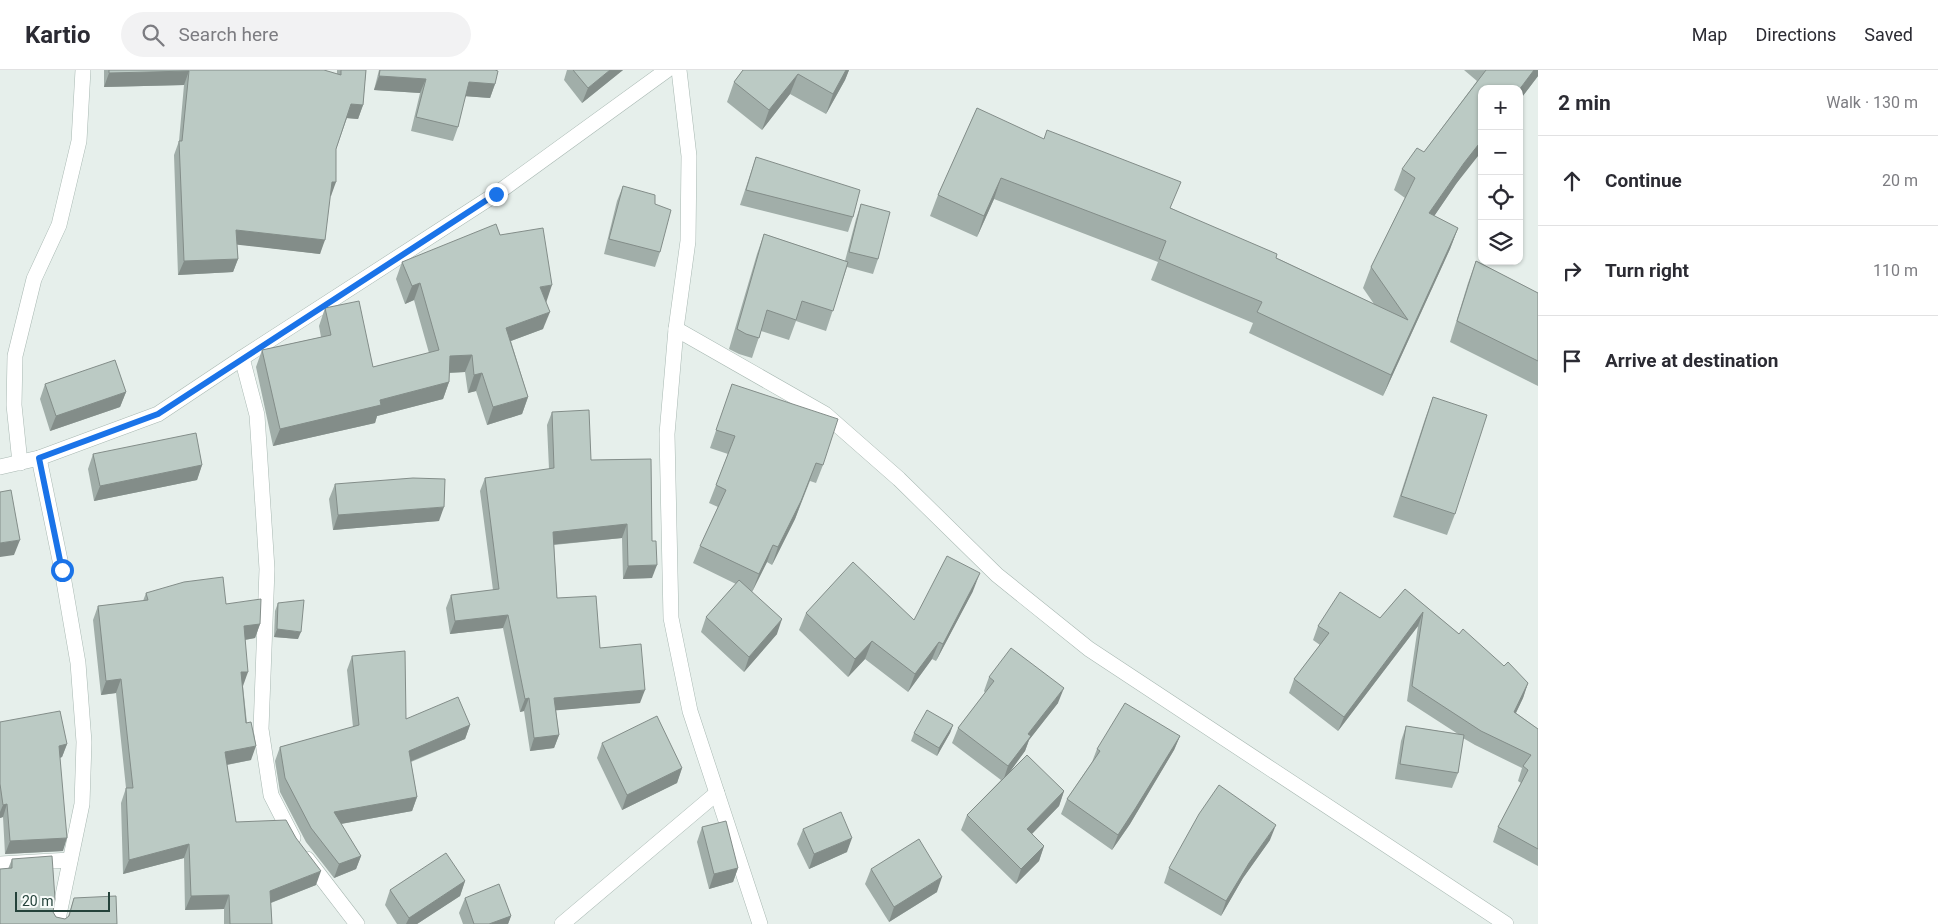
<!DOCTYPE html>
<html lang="en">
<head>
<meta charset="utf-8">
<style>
	:root { --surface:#fff; --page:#f2f2f3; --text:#2b2b33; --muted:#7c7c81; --line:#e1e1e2 }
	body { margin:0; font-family:Roboto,sans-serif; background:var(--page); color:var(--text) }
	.controls { position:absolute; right:15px; top:15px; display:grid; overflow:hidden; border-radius:10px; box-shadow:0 1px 4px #0004 }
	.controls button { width:45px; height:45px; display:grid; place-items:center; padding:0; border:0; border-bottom:1px solid var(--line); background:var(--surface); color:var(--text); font:25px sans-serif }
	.scale { position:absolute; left:15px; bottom:12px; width:95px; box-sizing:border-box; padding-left:5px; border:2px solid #24423a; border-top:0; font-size:14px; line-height:18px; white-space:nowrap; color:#24423a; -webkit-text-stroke:4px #f7fbf9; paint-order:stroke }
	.stop { position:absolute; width:15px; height:15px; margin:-11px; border:4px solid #1a73e8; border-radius:50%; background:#fff }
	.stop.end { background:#1a73e8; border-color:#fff; box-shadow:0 1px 5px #0008 }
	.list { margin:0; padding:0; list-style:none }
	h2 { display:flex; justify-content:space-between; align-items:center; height:65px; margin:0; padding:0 20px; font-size:21px }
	h2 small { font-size:16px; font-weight:400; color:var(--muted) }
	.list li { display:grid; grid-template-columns:32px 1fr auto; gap:15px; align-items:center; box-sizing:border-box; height:90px; padding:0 20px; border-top:1px solid var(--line) }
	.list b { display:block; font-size:19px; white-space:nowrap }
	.list em { font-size:16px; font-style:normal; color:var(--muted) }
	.icon { flex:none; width:28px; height:28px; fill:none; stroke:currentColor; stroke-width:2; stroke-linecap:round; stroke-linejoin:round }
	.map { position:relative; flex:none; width:1538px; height:854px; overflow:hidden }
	header { display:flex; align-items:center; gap:30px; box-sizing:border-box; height:70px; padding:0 25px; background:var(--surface); border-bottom:1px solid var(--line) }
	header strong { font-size:24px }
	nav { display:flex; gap:28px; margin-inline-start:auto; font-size:18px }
	.search { width:350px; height:45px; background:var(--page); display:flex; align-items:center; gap:12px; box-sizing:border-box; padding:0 18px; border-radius:28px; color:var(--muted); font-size:19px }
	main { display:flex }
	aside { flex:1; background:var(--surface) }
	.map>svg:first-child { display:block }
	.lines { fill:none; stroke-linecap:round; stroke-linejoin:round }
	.minor-casing { stroke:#a8b8b2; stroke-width:16 }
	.minor { stroke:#fff; stroke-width:15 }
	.wall { fill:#a1aea9 }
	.shaded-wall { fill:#838d89 }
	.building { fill:#bbcac4; stroke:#838d89 }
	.route { stroke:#1a73e8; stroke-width:6 }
</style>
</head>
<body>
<header>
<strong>Kartio</strong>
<div class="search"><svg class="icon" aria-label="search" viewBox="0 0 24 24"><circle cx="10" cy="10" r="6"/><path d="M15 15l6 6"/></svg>Search here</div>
<nav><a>Map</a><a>Directions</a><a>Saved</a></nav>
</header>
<main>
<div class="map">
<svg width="1538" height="854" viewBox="0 0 1538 854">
	<rect width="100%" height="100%" fill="#e6efeb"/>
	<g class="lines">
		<g class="minor-casing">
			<g id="minor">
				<polyline points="679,0 689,86 688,171 676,259 667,364 671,548 690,641 760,854"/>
				<polyline points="676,259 825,344 899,409 997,505 1089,579 1506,854"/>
				<polyline points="242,288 257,345 267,499 261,659 271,725 293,768"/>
				<polyline points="39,388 62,500 78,593 84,672 82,734 57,854"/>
				<polyline points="20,393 14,335 15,286 34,209 59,155 79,71 83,0"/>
				<polyline points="0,397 39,388 158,344 242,288 496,124 667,0"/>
				<polyline points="307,789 357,854"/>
				<polyline points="0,794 70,790"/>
				<polyline points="562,854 717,723"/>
			</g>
		</g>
		<use href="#minor" class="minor"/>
	</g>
	<g class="wall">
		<polygon points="104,0 324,0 337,4 337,0 366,0 363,35 358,49 347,48 336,79 331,126 330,126 320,184 237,174 238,189 233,202 178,205 174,85 179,71 184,15 104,17"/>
		<polygon points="379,0 495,0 495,14 490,28 465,26 458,57 453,71 411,61 420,23 374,20"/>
		<polygon points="567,0 623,0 582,33 564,10"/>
		<polygon points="743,0 849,0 845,10 826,44 790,24 762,60 727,32 734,12"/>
		<polygon points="1464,0 1538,0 1538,6 1519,31 1519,19 1456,114 1434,146 1458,158 1450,179 1383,326 1249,263 1253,253 1151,210 1158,192 994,129 977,167 930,146 938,125 977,38 1171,138 1374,234 1363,218 1371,197 1405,128 1394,120 1402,99 1424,82 1477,11"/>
		<polygon points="756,87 853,147 848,162 740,135"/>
		<polygon points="623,116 655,134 660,182 655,197 604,184 617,131"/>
		<polygon points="861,134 878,189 873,204 847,197 826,261 796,251 789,270 761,261 752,288 739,284 729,279 757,184 764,164 845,191 856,149"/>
		<polygon points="500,165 546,232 543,259 511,271 528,327 522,344 487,355 476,321 468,323 465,302 449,303 449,312 443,329 377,346 375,353 273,376 256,297 262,280 321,267 319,256 325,238 373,297 429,283 414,230 405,234 396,209 402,192"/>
		<polygon points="1476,191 1538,223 1538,316 1450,272 1468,213"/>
		<polygon points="45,314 126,322 120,337 50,361 40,329"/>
		<polygon points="732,314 823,395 816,413 810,411 795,449 772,495 767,492 752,522 777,564 744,602 701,562 706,547 736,514 693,493 700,476 718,437 709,433 728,384 710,378"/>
		<polygon points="1433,327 1455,444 1447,465 1393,447 1425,349"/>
		<polygon points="552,342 591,390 651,389 652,508 623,509 622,468 554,475 557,528 600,578 640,633 556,640 559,665 554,678 530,681 524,641 520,642 503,558 450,564 446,538 451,525 493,520 480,421 485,408 549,399 547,355"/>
		<polygon points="93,384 202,395 197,410 94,431 88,399"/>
		<polygon points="335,414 439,451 333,460 329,429"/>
		<polygon points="1405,519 1459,564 1528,613 1523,628 1516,643 1538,659 1538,796 1493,772 1498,757 1521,713 1518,711 1522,698 1475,675 1463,668 1458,703 1452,718 1395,709 1401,671 1406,656 1458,664 1407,631 1418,556 1338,661 1289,623 1294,609 1320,575 1313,570 1318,556 1380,548"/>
		<polygon points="973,521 936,591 932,589 908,622 865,589 848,607 799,560 806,543 914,550"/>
		<polygon points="146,523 226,534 260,554 255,568 245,570 243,616 251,690 227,695 236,752 316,815 271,833 272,854 224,854 224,839 185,840 184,788 123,804 121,733 126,718 116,623 101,625 93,550 98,536 143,531"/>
		<polygon points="278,533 298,569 274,567 275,541"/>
		<polygon points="352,586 406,649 470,655 465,669 411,692 417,727 412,741 341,754 361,786 356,799 334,808 306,772 280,722 275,691 280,677 353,657 347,600"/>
		<polygon points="989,607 1058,633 1029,670 1025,681 1010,702 1064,721 1059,736 1032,764 1044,776 1039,791 1016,814 961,760 967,745 1001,710 952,673 958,658 985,623 984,621"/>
		<polygon points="0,652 67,674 62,687 60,688 63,781 5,784 3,747 0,748"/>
		<polygon points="953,655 950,663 937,686 911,671 914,663"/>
		<polygon points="1180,666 1174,680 1130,754 1112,780 1061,744 1067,729 1092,692 1097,679"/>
		<polygon points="602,673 682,698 677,713 622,740 597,688"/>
		<polygon points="702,757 738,798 733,812 709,819 697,772"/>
		<polygon points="803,759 847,782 809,799 797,774"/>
		<polygon points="1270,770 1243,808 1221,846 1164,813 1169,798"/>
		<polygon points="12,789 56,847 65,849 68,847 74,828 117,854 0,854 8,799"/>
		<polygon points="871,799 937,822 889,852 865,814"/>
		<polygon points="465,811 460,826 417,854 397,854 385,835 390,820"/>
		<polygon points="465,828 511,846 508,854 463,854 459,843"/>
	</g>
	<g class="shaded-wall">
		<polygon points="610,0 623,0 582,33 588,18"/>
		<polygon points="846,0 849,0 845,10 826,44 833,24"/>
		<polygon points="1534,0 1538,0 1538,6 1519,31 1519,20"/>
		<polygon points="189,1 184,15 104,17 109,3"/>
		<polygon points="798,4 790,24 762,60 769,40"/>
		<polygon points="379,6 426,9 420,23 374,20"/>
		<polygon points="469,12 495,14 490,28 463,26"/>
		<polygon points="351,34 363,35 358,49 346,48"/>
		<polygon points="1482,70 1482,81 1456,114 1422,164 1429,143 1464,93"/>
		<polygon points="1001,108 994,129 977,167 984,146"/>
		<polygon points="332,112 336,112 331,126 327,126"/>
		<polygon points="1458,158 1450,179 1383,326 1391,305"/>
		<polygon points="236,160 325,170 320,184 231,174"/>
		<polygon points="238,189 233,202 178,205 184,191"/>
		<polygon points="420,213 414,230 405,234 412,216"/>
		<polygon points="552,215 546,233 540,217"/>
		<polygon points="550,242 543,259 500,275 506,258"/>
		<polygon points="472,285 465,302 443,303 450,286"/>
		<polygon points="482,303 476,321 468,323 474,305"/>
		<polygon points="449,312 443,329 377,346 375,353 273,376 280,359 380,330"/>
		<polygon points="126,322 120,337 50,361 56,346"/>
		<polygon points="528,327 522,344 487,355 493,337"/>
		<polygon points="816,393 795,449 772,495 778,477"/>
		<polygon points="202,395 197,410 94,431 100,416"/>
		<polygon points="444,437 439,451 333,460 338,445"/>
		<polygon points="627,454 622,468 548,475 553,462"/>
		<polygon points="20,470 14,485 0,487 0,473"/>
		<polygon points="773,475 767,492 752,522 759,504"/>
		<polygon points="657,495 652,508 623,509 628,496"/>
		<polygon points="980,503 973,521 936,591 943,574"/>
		<polygon points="1423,542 1418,556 1338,661 1344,647"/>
		<polygon points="508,545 503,558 450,564 455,551"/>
		<polygon points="782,549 777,564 744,602 749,587"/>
		<polygon points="260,554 255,568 238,571 244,556"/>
		<polygon points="277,559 301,562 298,569 274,567"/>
		<polygon points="872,571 865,589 848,607 855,589"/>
		<polygon points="939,572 932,589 908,622 915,604"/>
		<polygon points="241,602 248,602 243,616 236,616"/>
		<polygon points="121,609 116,623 101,625 106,611"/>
		<polygon points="1528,613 1523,628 1509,657 1514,642"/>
		<polygon points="1064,618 1058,633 1029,670 1025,681 1003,711 1008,696 1028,664"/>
		<polygon points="645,620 640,633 549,641 554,628"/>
		<polygon points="529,628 524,641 520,642 525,629"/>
		<polygon points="470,655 465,669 404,694 409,681"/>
		<polygon points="953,655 950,663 937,686 939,678"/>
		<polygon points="559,665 554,678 530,681 534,668"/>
		<polygon points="1180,666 1174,680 1130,754 1112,780 1118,765"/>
		<polygon points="67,674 62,687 54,689 59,676"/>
		<polygon points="256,676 251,690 220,696 225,682"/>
		<polygon points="682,698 677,713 622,740 627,725"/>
		<polygon points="1064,721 1059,736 1022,774 1027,759"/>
		<polygon points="417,727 412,741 329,756 334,742"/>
		<polygon points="7,734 3,747 0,748 0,742 3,735"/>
		<polygon points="1276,755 1270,770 1243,808 1221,846 1226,831 1249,793"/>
		<polygon points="67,768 63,781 5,784 10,771"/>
		<polygon points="852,768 847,782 809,799 814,784"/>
		<polygon points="189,774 184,788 123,804 129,790"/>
		<polygon points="1044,776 1039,791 1016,814 1021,799"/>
		<polygon points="361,786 356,799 334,808 339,794"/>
		<polygon points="738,798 733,812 709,819 714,804"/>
		<polygon points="321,801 316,815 265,835 270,821"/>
		<polygon points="942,807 937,822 889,852 894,837"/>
		<polygon points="465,811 460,826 417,854 406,854 409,848"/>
		<polygon points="229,825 224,839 185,840 191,826"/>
		<polygon points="511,846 508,854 489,854"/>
	</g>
	<g class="building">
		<polygon points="109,0 324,0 341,5 341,0 366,0 363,35 351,34 336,79 336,112 332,112 325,170 236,160 238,189 184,191 179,71 182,71 189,1 109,3"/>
		<polygon points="380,0 495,0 498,1 495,14 469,12 458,57 416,47 426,9 379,6"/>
		<polygon points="573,0 610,0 588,18"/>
		<polygon points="743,0 846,0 833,24 798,4 769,40 734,12"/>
		<polygon points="1486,0 1534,0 1519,20 1519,19 1482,19 1482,70 1464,93 1429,143 1458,158 1391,305 1257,242 1262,232 1159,189 1166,171 1001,108 984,146 938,125 977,38 1044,69 1047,60 1181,112 1170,138 1277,184 1276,188 1408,250 1371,197 1415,108 1402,99 1417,78 1424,82"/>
		<polygon points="756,87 860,120 853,147 746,120"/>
		<polygon points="623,116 655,125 655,134 671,140 660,182 609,169"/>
		<polygon points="861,134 890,142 878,189 849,182"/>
		<polygon points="496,154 500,165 543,158 552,215 540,217 550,242 506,258 528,327 493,337 482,303 474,305 472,285 450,286 449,312 380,330 381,335 280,359 262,280 331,265 325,238 359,231 373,297 439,280 420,213 412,216 402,192"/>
		<polygon points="764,164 848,192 833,241 802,231 796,250 767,240 759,268 746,264 737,259"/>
		<polygon points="1476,191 1538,223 1538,291 1457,251"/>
		<polygon points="115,290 126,322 56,346 45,314"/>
		<polygon points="732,314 838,349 823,395 816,393 801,431 778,477 773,475 759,504 700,476 726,420 716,415 735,366 716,360"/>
		<polygon points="1433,327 1487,345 1455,444 1401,426"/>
		<polygon points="589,340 591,390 651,389 652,471 656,471 657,495 628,496 627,454 553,462 557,528 596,526 600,578 641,574 645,620 554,628 559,665 534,668 529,628 525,629 508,545 455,551 451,525 499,519 485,408 554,398 552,342"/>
		<polygon points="196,363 202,395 100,416 93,384"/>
		<polygon points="413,408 445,409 444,437 338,445 335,414"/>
		<polygon points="11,420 20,470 0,473 0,422"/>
		<polygon points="947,486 980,503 943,574 939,572 915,604 872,571 855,589 806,543 853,492 914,550"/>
		<polygon points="223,507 226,534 261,529 260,554 244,556 248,602 241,602 246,653 251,652 256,676 225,682 236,752 286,750 296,768 321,801 270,821 272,854 230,854 229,825 191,826 189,774 129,790 126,718 133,718 121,609 106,611 98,536 148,530 146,523 184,512"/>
		<polygon points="739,510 782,549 749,587 706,547"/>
		<polygon points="1405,519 1459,564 1463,559 1504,596 1508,592 1528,613 1514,642 1538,659 1538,779 1498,757 1528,700 1523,696 1531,685 1481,661 1412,616 1423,542 1344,647 1294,609 1329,563 1318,556 1340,522 1380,548"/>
		<polygon points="304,530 301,562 277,559 278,533"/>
		<polygon points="1011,578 1064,618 1028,664 1031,666 1008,696 958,658 994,611 989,607"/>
		<polygon points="405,581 406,649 458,627 470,655 409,681 417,727 334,742 361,786 339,794 311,758 285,708 280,677 359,655 352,586"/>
		<polygon points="1125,633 1180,666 1135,739 1118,765 1067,729 1100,681 1097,679"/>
		<polygon points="927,640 953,655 939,678 914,663"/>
		<polygon points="60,641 67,674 59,676 67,768 10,771 7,734 3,735 0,714 0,652"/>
		<polygon points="657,646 682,698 627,725 602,673"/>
		<polygon points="1406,656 1464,665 1458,703 1400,694"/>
		<polygon points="1027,685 1064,721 1027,759 1044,776 1021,799 967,745"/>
		<polygon points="1219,715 1276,755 1249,793 1226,831 1169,798 1199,744"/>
		<polygon points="841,742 852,768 814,784 803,759"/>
		<polygon points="726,751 738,798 714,804 702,757"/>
		<polygon points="919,769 942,807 894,837 871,799"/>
		<polygon points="446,783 465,811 409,848 390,820"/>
		<polygon points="52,786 55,829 53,842 56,847 65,849 69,846 74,828 116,826 117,854 0,854 0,799 12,798 12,789"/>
		<polygon points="499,814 511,846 489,854 474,854 465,828"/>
	</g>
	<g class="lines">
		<polyline class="route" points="62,500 39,388 158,344 496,124"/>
	</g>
</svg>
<div class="controls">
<button>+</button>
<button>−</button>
<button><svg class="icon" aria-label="locate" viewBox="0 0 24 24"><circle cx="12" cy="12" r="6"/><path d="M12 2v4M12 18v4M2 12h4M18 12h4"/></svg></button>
<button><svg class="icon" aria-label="layers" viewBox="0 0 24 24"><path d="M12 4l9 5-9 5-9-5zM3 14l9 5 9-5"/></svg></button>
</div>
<div class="scale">20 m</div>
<div class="stop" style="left:62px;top:500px"></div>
<div class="stop end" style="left:496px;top:124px"></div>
</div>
<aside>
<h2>2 min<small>Walk · 130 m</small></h2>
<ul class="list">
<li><svg class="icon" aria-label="ahead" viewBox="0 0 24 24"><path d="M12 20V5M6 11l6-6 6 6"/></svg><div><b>Continue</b></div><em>20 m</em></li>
<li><svg class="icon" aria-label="right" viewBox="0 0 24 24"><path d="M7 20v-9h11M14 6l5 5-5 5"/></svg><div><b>Turn right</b></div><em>110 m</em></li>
<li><svg class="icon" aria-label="arrive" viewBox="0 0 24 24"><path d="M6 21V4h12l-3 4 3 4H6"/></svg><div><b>Arrive at destination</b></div></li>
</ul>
</aside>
</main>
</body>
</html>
